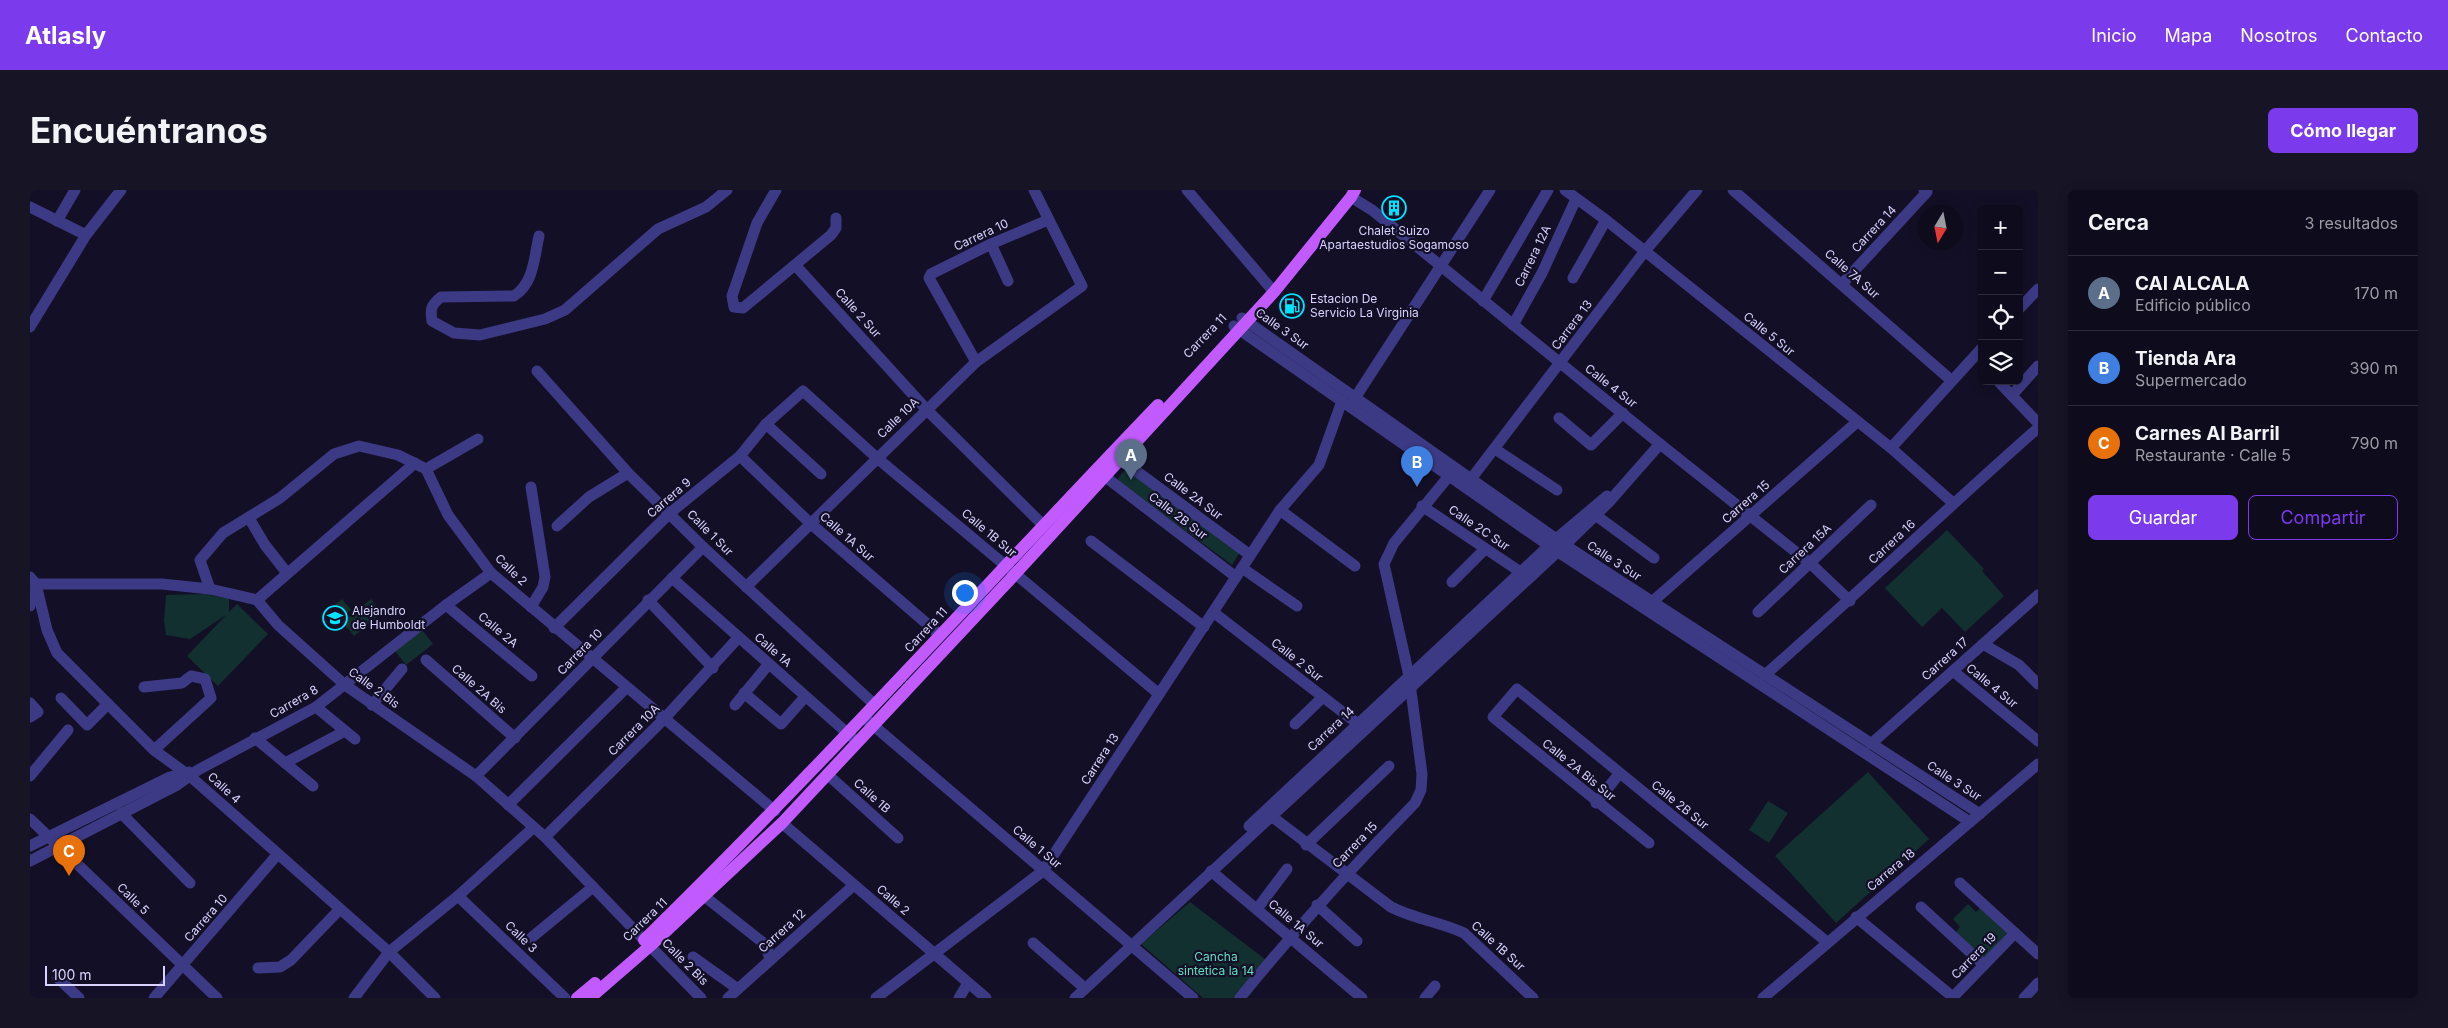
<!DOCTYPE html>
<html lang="es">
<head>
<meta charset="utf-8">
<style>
	:root { --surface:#0e0b1c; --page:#171425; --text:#f1f3f6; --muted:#9b9ba3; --line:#2e2b3b; --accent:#7c3aed }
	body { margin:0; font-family:Inter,sans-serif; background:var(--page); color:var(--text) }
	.controls { position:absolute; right:15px; top:15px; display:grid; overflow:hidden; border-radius:8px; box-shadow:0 2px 12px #0003 }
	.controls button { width:45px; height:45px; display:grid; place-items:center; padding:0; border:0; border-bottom:1px solid var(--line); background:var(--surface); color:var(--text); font:25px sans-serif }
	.compass { position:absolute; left:1888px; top:15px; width:45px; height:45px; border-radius:50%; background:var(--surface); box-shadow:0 2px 12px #0003; rotate:190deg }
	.scale { position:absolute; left:15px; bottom:12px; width:120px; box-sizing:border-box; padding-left:5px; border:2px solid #d9d4ff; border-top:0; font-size:14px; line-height:18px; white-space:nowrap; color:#d9d4ff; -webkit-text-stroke:4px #130f26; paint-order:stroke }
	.you { position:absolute; left:934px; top:402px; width:18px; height:18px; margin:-12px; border:4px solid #fff; border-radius:50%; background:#1a73e8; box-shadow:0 0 0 8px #1a73e833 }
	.badge { display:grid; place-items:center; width:32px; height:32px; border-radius:50%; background:var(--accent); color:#fff; font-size:16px; font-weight:700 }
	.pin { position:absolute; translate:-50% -41px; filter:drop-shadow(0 1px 2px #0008) }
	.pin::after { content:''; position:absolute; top:26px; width:18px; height:15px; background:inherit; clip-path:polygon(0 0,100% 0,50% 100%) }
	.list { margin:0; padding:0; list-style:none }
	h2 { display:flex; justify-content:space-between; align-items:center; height:65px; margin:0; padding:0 20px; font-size:21px }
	h2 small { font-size:16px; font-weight:400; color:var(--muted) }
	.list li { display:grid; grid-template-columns:32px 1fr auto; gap:15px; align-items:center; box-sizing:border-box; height:75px; padding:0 20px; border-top:1px solid var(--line) }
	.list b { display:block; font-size:19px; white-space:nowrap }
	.list p { margin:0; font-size:16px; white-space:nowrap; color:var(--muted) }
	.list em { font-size:16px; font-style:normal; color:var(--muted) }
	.actions { display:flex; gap:10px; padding:15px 20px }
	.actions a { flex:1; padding:11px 0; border:1px solid var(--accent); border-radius:8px; text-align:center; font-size:18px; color:var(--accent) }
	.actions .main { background:var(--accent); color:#fff }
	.icon { flex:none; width:28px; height:28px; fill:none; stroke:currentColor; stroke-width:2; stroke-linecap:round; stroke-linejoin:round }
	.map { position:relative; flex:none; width:2008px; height:808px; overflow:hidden; border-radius:8px }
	header { display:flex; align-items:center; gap:30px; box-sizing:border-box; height:70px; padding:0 25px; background:var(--accent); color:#fff }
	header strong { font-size:24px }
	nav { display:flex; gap:28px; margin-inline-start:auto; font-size:18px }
	.intro { display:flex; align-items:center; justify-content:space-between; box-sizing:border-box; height:120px; padding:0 30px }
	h1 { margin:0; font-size:35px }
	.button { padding:12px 22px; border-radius:8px; background:var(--accent); color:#fff; font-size:18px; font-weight:700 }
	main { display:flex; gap:30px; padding:0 30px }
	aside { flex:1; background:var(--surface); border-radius:8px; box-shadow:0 2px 12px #0003 }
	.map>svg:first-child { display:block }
	.green { fill:#12302f }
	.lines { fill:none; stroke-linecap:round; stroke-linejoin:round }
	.minor { stroke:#3d3a85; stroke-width:11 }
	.major { stroke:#c25bff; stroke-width:12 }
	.labels { text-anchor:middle; stroke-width:4.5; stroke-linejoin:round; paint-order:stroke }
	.street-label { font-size:12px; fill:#d9d4ff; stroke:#130f26 }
	.poi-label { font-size:12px; fill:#d9d4ff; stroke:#130f26; text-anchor:start }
	.park-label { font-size:12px; fill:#5fe0c0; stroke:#130f26 }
</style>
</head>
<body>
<header>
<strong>Atlasly</strong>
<nav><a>Inicio</a><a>Mapa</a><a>Nosotros</a><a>Contacto</a></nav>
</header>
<div class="intro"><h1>Encuéntranos</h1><a class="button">Cómo llegar</a></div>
<main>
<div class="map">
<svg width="2008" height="808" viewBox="0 0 2008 808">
	<rect width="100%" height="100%" fill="#130f26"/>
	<g class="green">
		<polygon points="1095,279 1210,362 1202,375 1087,290"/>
		<polygon points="1917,340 1954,379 1952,381 1974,406 1935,442 1912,418 1892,437 1855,398"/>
		<polygon points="175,404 199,409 199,422 207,414 238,444 188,496 157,466 196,425 160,449 136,445 134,430 136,405"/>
		<polygon points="312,409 321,420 303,434 295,423"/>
		<polygon points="341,409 352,423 324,446 313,432"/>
		<polygon points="392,440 403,454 376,475 365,461"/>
		<polygon points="1838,582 1899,649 1806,733 1745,666"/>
		<polygon points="1738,611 1758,623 1739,653 1719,640"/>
		<polygon points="1160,712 1236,770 1205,808 1173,808 1111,754"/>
		<polygon points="1938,714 1946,722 1951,717 1978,742 1954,768 1926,742 1930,737 1923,729"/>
	</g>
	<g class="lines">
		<g class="minor">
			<polyline points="746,0 727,33 702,106 704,117 713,118 801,45 806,38 806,28"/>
			<polyline points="1157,0 1244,102"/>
			<polyline points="1535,0 1576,30 1861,258 1923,313"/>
			<polyline points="1703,0 1922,191"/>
			<polyline points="1321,7 1342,20 1630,254 1781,374 1820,411"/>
			<polyline points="0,17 56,45"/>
			<polyline points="27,31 45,0"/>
			<path d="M 509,46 C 504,68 504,93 484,106 L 411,107 C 401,115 400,119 402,131 L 424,143 L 450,145 L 515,129 L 535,120 L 628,39 L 676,17 L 697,0"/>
			<polyline points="961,54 978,91"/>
			<polyline points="766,76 897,220 1013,335"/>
			<polyline points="1543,88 1576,30"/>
			<polyline points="1812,94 1897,2 1894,0"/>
			<polyline points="1453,111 1518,0"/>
			<polyline points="1989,119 2008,99"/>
			<polyline points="1212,128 1535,355 1950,624"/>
			<polyline points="1483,135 1512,83 1546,9"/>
			<polyline points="1204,136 1528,362 1940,632"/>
			<polyline points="0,137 56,45 91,0"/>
			<polyline points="946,172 899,88 901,84 961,54 1018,30"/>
			<polyline points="507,181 598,283 673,357 845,515"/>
			<polyline points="1968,191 2008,233"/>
			<polyline points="1982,205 2008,176"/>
			<polyline points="1325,208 1460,0"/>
			<polyline points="1529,228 1561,255 1593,223"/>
			<polyline points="736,234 791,284"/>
			<polyline points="1861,258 1952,158"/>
			<polyline points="1465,259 1527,300"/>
			<polyline points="710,266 780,333 910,445"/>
			<polyline points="1090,269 1220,365"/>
			<polyline points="396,279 448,249"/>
			<polyline points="1069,282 1206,387"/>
			<polyline points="1441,289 1615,61 1667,0"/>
			<polyline points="1392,316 1492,383"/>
			<polyline points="1250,320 1325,376"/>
			<polyline points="1560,321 1624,368"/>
			<polyline points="219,328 235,355 257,383"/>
			<polyline points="527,336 559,307 598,283"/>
			<polyline points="1061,351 1174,437"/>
			<polyline points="1212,378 1267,416"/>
			<polyline points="0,387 6,394 17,440 27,463 124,560 161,587 359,762 405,808"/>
			<polyline points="642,388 824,549"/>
			<polyline points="1422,392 1455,359"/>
			<polyline points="6,394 132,394 180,399 227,410 248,435 315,495 446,586 515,647 614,750"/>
			<polyline points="716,397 946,172 1052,96 1004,0"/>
			<polyline points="180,399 170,370 193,343 250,308 304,264 329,256 368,265 396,279 418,325 461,383 745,621"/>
			<polyline points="227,410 385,273"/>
			<polyline points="618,410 683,478"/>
			<polyline points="1622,412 1827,232"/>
			<polyline points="416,415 502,486"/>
			<polyline points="0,416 6,396"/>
			<polyline points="501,417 513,397 515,387 501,297"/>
			<polyline points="1183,422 1332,537"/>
			<polyline points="1728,422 1841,315"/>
			<polyline points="524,438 640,323 710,266 736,234 773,201 847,268 1129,504"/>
			<polyline points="1953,454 1989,475 2008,494"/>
			<polyline points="396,470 485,548"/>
			<polyline points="1923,481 2008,551"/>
			<path d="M 1735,485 C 1827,404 1916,319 2008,238"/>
			<polyline points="114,497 152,493 161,486 175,489 181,508 124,560"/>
			<polyline points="714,503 751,534 775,507"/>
			<polyline points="31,508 57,535 78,514"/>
			<polyline points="0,513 8,522 0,527"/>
			<polyline points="342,515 372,479"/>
			<polyline points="705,515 738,475"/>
			<polyline points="286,517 325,549"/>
			<polyline points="837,530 1163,808"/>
			<polyline points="1265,534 1293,507"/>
			<polyline points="225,548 283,596"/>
			<polyline points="1841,554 2008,405"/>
			<polyline points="255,573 315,541"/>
			<polyline points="797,584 868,648"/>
			<polyline points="0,586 38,540"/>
			<polyline points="446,586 673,357"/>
			<polyline points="1566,613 1589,584"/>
			<polyline points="478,615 596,498"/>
			<path d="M 1236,622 L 1361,717 C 1384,729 1411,732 1434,743 L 1503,808"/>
			<polyline points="91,623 160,693"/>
			<polyline points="0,629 187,808"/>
			<polyline points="752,633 956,808"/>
			<polyline points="1219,636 1526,349 1577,306"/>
			<polyline points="515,647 633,530 708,448"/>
			<polyline points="1619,653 1463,527 1487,499 1797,752"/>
			<polyline points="1276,655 1359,576"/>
			<polyline points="0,656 140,587 159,582"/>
			<polyline points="0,671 147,595 168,580 286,517 416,415 461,383"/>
			<polyline points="1181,681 1332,808"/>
			<polyline points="1930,693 2008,764"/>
			<polyline points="428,706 535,808"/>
			<polyline points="674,706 736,755 740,770"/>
			<polyline points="1287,715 1327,751"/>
			<polyline points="1891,717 1954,775"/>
			<polyline points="1227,719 1257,679"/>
			<polyline points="1826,727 1924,808"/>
			<polyline points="501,748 563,697"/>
			<polyline points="1003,753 1050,794"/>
			<polyline points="620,756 671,808"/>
			<polyline points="663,767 708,799"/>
			<polyline points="228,778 250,777 261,770 310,719"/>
			<polyline points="28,788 49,808"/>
			<polyline points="1923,807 1985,743"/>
			<polyline points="124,808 247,665"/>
			<polyline points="324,808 359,762 428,706 503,638"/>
			<polyline points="698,808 824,695"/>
			<polyline points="846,808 1013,681 1250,320 1289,275 1312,211"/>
			<polyline points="929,808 938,793"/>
			<polyline points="1045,808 1535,355 1578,313 1630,254"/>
			<path d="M 1210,808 C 1265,740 1323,676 1385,613 L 1391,600 L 1392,584 L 1379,486 L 1354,374 L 1364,353 L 1419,286"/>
			<polyline points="1395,808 1405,796"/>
			<polyline points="1733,808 2008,574"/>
			<polyline points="1994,808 2008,793"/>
		</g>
		<g class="major">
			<path d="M 614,750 C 791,577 957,393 1128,215"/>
			<polyline points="547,808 565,793"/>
			<polyline points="560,808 620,756 752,633 986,383 1244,102 1321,7 1325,0"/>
		</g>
	</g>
	<defs>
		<g id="building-ring" transform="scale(1.25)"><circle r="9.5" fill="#130f26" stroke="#00e5ff" stroke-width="1.5"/><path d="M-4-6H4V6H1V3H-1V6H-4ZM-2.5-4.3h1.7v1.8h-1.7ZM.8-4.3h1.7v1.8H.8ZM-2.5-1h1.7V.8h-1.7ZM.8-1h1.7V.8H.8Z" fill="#00e5ff"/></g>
		<g id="fuel-ring" transform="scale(1.25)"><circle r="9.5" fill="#130f26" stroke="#00e5ff" stroke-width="1.5"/><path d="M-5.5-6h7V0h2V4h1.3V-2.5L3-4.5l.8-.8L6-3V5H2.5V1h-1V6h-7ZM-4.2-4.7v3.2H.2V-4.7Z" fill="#00e5ff"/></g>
		<g id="school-ring" transform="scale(1.25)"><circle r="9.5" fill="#130f26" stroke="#00e5ff" stroke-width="1.5"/><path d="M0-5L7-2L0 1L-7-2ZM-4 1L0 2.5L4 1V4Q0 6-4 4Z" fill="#00e5ff"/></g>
	</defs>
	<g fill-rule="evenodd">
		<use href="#building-ring" x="1364" y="18"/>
		<use href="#fuel-ring" x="1262" y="116"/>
		<use href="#school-ring" x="305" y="428"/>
	</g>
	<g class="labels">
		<g class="street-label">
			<text transform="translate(1844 39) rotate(-47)" y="4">Carrera 14</text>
			<text transform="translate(951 45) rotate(-25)" y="4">Carrera 10</text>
			<text transform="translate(1503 66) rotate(-64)" y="4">Carrera 12A</text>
			<text transform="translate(1822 84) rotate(41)" y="4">Calle 7A Sur</text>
			<text transform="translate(828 123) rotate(48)" y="4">Calle 2 Sur</text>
			<text transform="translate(1542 135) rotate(-53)" y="4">Carrera 13</text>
			<text transform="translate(1252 139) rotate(35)" y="4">Calle 3 Sur</text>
			<text transform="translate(1739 144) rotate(39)" y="4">Calle 5 Sur</text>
			<text transform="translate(1175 146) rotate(-46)" y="4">Carrera 11</text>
			<text transform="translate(1581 196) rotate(38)" y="4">Calle 4 Sur</text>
			<text transform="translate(868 228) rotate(-44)" y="4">Calle 10A</text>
			<text transform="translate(1163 306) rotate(37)" y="4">Calle 2A Sur</text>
			<text transform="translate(639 308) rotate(-41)" y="4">Carrera 9</text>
			<text transform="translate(1716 312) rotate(-41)" y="4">Carrera 15</text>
			<text transform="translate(1148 326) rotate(37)" y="4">Calle 2B Sur</text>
			<text transform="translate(1449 338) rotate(34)" y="4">Calle 2C Sur</text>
			<text transform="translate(680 343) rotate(45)" y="4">Calle 1 Sur</text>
			<text transform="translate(959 343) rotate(40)" y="4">Calle 1B Sur</text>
			<text transform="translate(817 347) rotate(41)" y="4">Calle 1A Sur</text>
			<text transform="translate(1862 352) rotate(-43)" y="4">Carrera 16</text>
			<text transform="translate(1775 359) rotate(-43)" y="4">Carrera 15A</text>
			<text transform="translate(1584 371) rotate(33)" y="4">Calle 3 Sur</text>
			<text transform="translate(481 380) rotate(44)" y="4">Calle 2</text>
			<text transform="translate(468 440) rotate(40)" y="4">Calle 2A</text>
			<text transform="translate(896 440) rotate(-47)" y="4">Carrera 11</text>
			<text transform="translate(743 460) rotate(41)" y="4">Calle 1A</text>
			<text transform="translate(550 462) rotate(-46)" y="4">Carrera 10</text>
			<text transform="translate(1915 469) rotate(-42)" y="4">Carrera 17</text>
			<text transform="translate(1267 470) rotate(38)" y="4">Calle 2 Sur</text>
			<text transform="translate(1962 496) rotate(39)" y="4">Calle 4 Sur</text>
			<text transform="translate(344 498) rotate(36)" y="4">Calle 2 Bis</text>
			<text transform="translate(449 499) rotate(41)" y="4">Calle 2A Bis</text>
			<text transform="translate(264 512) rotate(-30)" y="4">Carrera 8</text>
			<text transform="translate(1301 539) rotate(-43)" y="4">Carrera 14</text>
			<text transform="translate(604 540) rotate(-45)" y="4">Carrera 10A</text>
			<text transform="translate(1070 569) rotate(-57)" y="4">Carrera 13</text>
			<text transform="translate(1549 580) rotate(39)" y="4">Calle 2A Bis Sur</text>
			<text transform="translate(1924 591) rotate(33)" y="4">Calle 3 Sur</text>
			<text transform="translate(194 598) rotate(42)" y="4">Calle 4</text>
			<text transform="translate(842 606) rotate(42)" y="4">Calle 1B</text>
			<text transform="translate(1650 615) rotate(39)" y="4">Calle 2B Sur</text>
			<text transform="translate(1325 655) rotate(-46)" y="4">Carrera 15</text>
			<text transform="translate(1007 657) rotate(40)" y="4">Calle 1 Sur</text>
			<text transform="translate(1861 680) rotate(-40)" y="4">Carrera 18</text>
			<text transform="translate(103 709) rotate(44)" y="4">Calle 5</text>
			<text transform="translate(863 710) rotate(41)" y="4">Calle 2</text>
			<text transform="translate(176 728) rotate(-49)" y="4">Carrera 10</text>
			<text transform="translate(615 730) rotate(-44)" y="4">Carrera 11</text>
			<text transform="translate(1266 734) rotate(40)" y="4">Calle 1A Sur</text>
			<text transform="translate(752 741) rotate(-42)" y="4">Carrera 12</text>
			<text transform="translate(491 747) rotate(44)" y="4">Calle 3</text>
			<text transform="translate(1468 756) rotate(42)" y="4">Calle 1B Sur</text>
			<text transform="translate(1944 766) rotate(-46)" y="4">Carrera 19</text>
			<text transform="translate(655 772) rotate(45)" y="4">Calle 2 Bis</text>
		</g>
		<g class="poi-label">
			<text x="1364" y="45" text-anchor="middle">Chalet Suizo<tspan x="1364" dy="14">Apartaestudios Sogamoso</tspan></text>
			<text x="1280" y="113">Estacion De<tspan x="1280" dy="14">Servicio La Virginia</tspan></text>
			<text x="322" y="425">Alejandro<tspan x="322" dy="14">de Humboldt</tspan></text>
		</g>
		<g class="park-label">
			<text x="1186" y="771">Cancha<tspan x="1186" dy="14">sintetica la 14</tspan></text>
		</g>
	</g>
</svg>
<div class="controls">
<button>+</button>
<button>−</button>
<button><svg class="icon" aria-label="locate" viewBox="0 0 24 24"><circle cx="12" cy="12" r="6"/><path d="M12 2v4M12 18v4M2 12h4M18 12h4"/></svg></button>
<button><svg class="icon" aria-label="layers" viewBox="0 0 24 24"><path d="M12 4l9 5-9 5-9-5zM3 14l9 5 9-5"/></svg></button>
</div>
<svg class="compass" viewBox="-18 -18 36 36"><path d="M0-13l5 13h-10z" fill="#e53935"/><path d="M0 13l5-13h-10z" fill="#9b9ba3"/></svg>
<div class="scale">100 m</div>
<div class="you"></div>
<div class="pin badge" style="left:1101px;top:290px;background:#5c6f8a">A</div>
<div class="pin badge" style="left:1387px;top:297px;background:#3f7fe0">B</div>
<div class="pin badge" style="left:39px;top:686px;background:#e8710a">C</div>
</div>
<aside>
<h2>Cerca<small>3 resultados</small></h2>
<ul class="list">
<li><span class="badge" style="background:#5c6f8a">A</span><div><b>CAI ALCALA</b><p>Edificio público</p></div><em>170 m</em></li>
<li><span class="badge" style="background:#3f7fe0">B</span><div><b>Tienda Ara</b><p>Supermercado</p></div><em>390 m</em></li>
<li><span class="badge" style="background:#e8710a">C</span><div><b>Carnes Al Barril</b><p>Restaurante · Calle 5</p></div><em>790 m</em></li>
</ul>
<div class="actions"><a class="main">Guardar</a><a>Compartir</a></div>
</aside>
</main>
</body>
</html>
